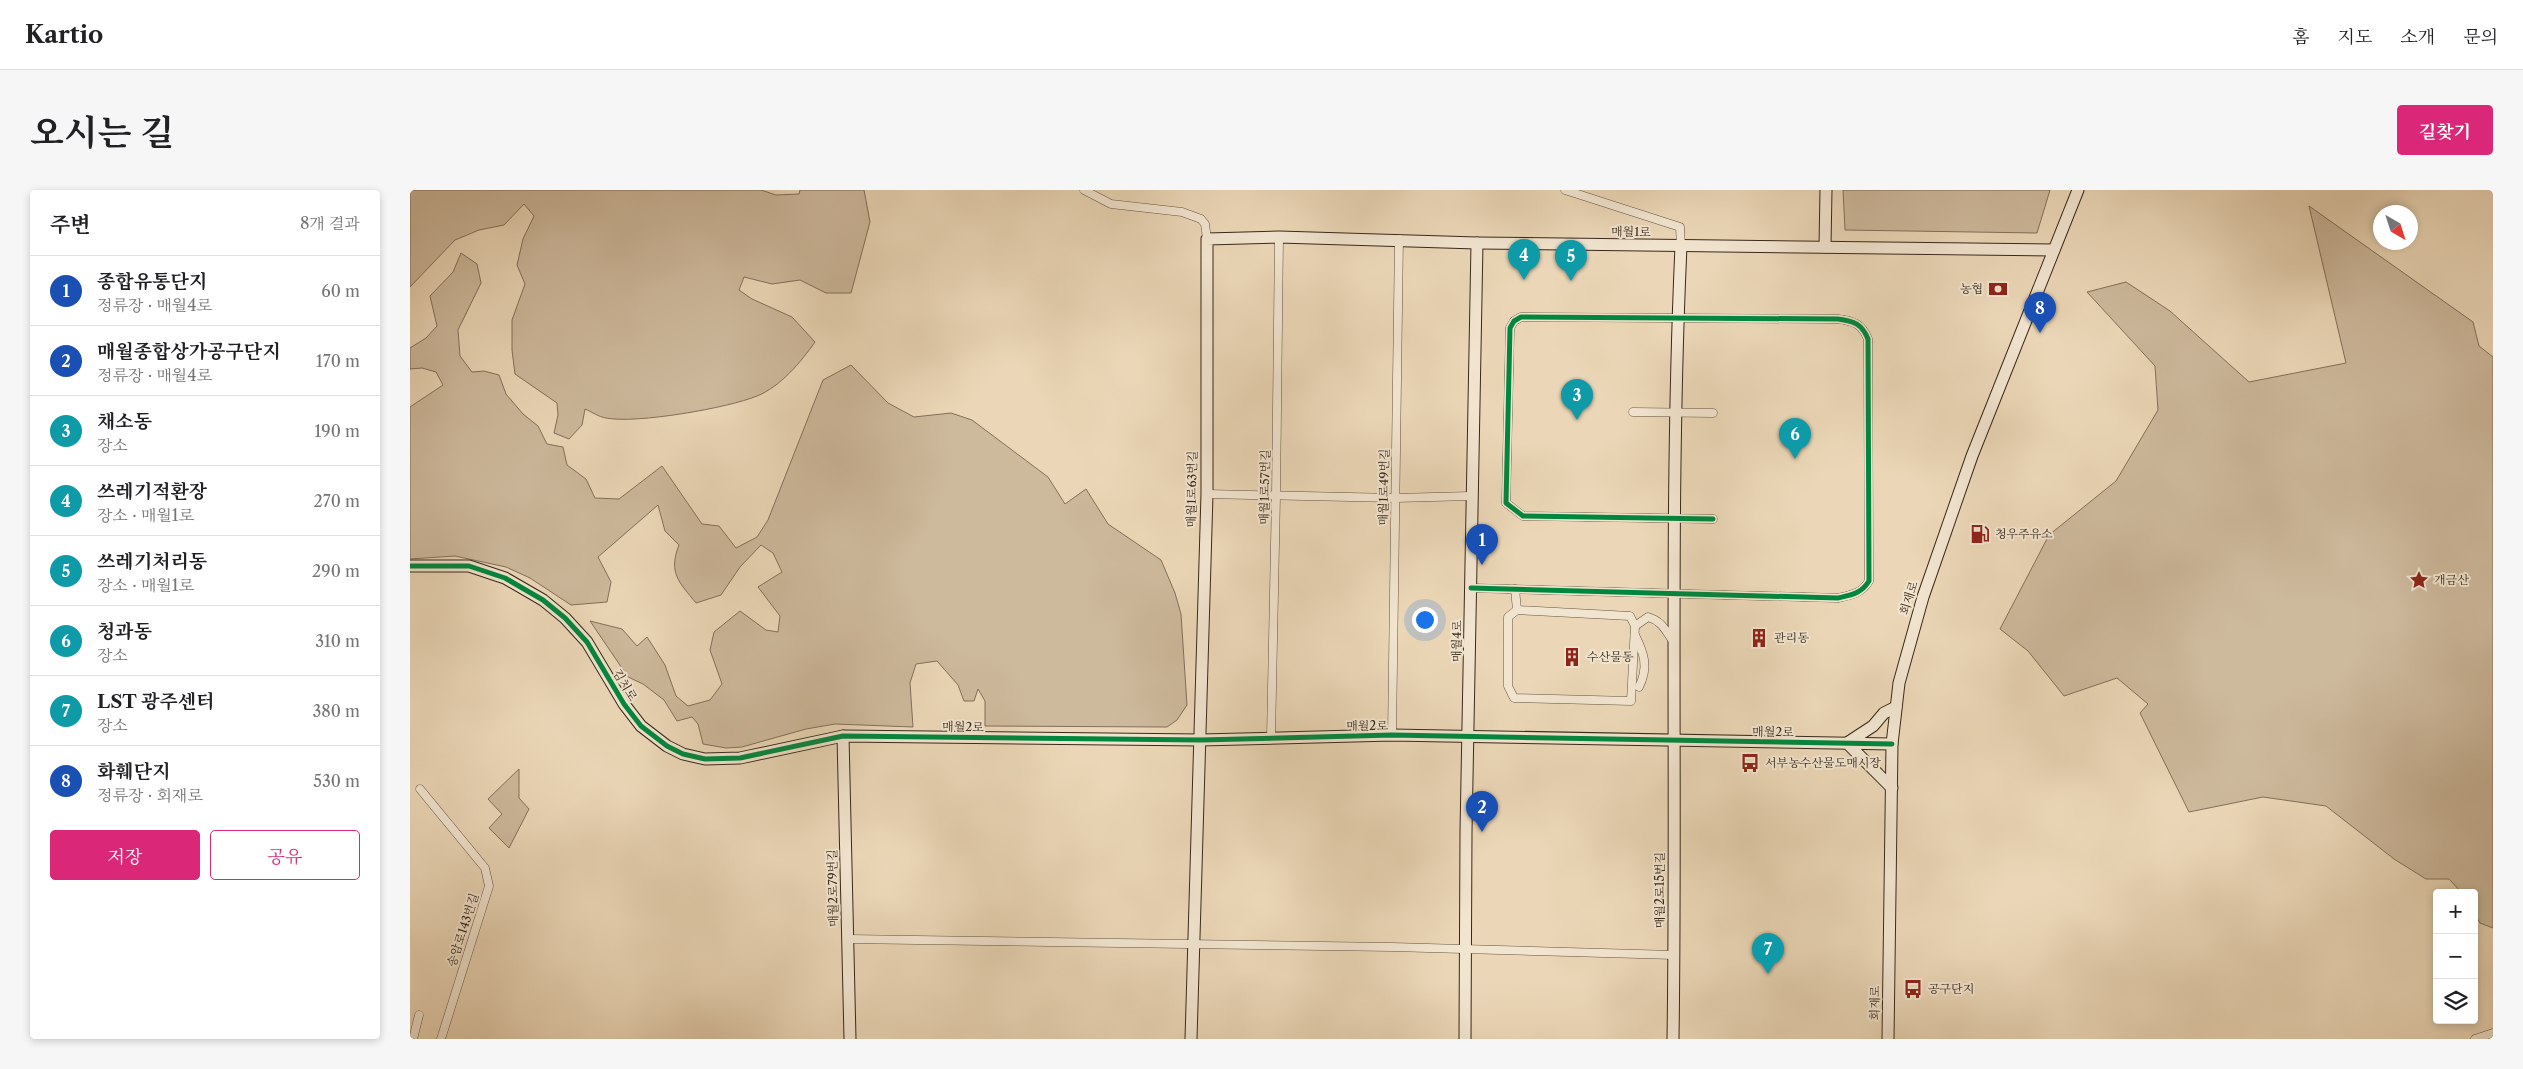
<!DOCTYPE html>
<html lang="ko">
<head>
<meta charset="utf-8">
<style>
	:root { --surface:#fff; --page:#f6f6f6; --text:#202124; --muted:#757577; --line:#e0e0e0; --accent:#db2777 }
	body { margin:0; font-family:"Libre Caslon Text","Noto Serif KR",serif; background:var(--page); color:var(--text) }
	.controls { position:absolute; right:15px; bottom:15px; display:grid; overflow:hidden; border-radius:5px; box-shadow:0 2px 8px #0003 }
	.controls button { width:45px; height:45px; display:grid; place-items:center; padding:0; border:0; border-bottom:1px solid var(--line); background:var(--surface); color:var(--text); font:25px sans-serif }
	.compass { position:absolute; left:1963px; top:15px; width:45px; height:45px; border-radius:50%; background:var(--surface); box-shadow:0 2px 8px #0003; rotate:141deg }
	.you { position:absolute; left:1014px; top:429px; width:18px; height:18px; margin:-12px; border:4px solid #fff; border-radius:50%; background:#1a73e8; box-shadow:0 0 0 8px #1a73e833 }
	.badge { display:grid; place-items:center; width:32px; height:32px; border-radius:50%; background:var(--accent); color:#fff; font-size:16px; font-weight:700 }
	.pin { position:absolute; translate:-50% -41px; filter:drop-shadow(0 1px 2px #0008) }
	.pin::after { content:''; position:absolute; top:26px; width:18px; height:15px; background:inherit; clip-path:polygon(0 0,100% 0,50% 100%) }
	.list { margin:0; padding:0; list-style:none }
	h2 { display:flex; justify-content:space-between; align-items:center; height:65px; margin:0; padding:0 20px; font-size:21px }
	h2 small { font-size:16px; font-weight:400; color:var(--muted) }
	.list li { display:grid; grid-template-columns:32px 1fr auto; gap:15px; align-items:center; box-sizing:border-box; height:70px; padding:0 20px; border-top:1px solid var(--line) }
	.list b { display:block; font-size:19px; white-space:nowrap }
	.list p { margin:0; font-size:16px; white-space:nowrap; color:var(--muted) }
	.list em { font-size:16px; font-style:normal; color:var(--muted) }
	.actions { display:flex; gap:10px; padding:15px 20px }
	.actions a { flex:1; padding:11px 0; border:1px solid var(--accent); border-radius:5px; text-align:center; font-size:18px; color:var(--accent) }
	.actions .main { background:var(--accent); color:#fff }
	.icon { flex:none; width:28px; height:28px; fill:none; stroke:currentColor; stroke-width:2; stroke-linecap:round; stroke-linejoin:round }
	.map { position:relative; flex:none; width:2083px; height:849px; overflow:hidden; border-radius:5px }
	header { display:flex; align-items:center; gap:30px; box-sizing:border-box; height:70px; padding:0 25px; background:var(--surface); border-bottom:1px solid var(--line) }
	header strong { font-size:24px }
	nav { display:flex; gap:28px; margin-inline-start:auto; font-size:18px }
	.intro { display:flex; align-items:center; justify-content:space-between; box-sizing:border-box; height:120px; padding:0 30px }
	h1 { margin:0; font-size:35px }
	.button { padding:12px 22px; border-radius:5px; background:var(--accent); color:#fff; font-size:18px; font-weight:700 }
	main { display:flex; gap:30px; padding:0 30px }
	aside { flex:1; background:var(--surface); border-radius:5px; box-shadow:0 2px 8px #0003 }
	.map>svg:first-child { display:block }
	.green { fill:#cdb99c; stroke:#82705b }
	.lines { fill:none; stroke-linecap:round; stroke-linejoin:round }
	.street-casing { stroke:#655441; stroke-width:9 }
	.secondary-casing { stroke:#38281a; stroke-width:13 }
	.street { stroke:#f2e5d0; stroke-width:8 }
	.secondary { stroke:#f2e5d0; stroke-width:11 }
	.cycleway-casing { stroke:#f2e5d0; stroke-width:8 }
	.cycleway { stroke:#00873e; stroke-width:5 }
	.labels { text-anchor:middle; stroke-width:4; stroke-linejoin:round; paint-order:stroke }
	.street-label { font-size:12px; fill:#38281a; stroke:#f2e5d0 }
	.poi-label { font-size:12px; fill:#38281a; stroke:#f2e5d0; text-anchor:start }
</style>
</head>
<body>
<header>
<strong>Kartio</strong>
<nav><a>홈</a><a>지도</a><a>소개</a><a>문의</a></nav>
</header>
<div class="intro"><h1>오시는 길</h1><a class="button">길찾기</a></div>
<main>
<aside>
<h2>주변<small>8개 결과</small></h2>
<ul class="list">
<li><span class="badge" style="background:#1a4fb4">1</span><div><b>종합유통단지</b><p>정류장 · 매월4로</p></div><em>60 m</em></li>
<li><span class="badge" style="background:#1a4fb4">2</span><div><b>매월종합상가공구단지</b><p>정류장 · 매월4로</p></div><em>170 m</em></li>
<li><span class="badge" style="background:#0f9aa8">3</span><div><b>채소동</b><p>장소</p></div><em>190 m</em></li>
<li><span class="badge" style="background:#0f9aa8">4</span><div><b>쓰레기적환장</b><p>장소 · 매월1로</p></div><em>270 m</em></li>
<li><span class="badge" style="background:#0f9aa8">5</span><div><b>쓰레기처리동</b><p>장소 · 매월1로</p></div><em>290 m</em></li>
<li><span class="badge" style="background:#0f9aa8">6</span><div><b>청과동</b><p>장소</p></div><em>310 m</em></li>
<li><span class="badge" style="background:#0f9aa8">7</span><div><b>LST 광주센터</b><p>장소</p></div><em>380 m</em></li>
<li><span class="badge" style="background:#1a4fb4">8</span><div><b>화훼단지</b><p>정류장 · 회재로</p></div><em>530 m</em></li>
</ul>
<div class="actions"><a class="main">저장</a><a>공유</a></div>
</aside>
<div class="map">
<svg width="2083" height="849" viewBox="0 0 2083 849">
	<rect width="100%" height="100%" fill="#ebd7b7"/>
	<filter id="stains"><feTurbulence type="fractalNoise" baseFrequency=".004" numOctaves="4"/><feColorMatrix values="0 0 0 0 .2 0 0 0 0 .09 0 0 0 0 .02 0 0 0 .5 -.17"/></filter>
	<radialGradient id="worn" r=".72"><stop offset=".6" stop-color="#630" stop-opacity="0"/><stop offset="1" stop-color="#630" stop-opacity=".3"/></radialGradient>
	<g class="green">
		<path d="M 0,0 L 351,0 L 366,5 L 389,4 L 390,0 L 454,0 L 460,32 L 441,103 L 416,103 L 390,90 L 362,94 L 334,87 L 329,100 L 342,109 L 382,127 L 405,152 C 391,172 370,197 347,206 C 318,218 226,234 196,228 C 189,227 182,222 175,219 L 172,235 L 159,249 L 144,243 L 148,225 L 147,213 L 105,184 L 102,160 L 102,130 L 115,94 L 107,75 L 113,49 L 124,26 L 114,14 L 94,35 L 69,40 L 45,50 L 0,97 Z"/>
		<polygon points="1433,0 1640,0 1627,43 1435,40"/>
		<polygon points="1899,16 2063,132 2069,156 2083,167 2083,738 2070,733 2064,722 2064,703 2052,703 2039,689 2016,689 1984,669 1916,616 1853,607 1779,622 1730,523 1738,514 1707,488 1654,506 1618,461 1590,439 1639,345 1706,291 1748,220 1745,176 1677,102 1716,92 1760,121 1839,192 1936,173"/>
		<path d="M 51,63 L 67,74 L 71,93 L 48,140 L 50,166 L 62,182 L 74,181 L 89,185 L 96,204 L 113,224 L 128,236 L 137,254 L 153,257 L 157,275 L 176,289 L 185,308 L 209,309 L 252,276 L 292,334 L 309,336 L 326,358 L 347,347 L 358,330 L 413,190 L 441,175 L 478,213 L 504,227 L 541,223 L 562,230 L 638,287 L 655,314 L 676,299 L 698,334 L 751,370 L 765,403 L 771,424 L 777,515 L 767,530 L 757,537 L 575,536 L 575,511 L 568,499 L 564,511 L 554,511 L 548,495 L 527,471 L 506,474 L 500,493 L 503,537 L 425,534 L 396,539 L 332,557 L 316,558 L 293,554 L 288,534 L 282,527 L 267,531 L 254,510 L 233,494 L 218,487 L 180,431 L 212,439 L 227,456 L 237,447 L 255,475 L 266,506 L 278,516 L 300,510 L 312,494 L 300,460 L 304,442 L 330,421 L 356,440 L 368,442 L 370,426 L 348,397 L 372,382 L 363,363 L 351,355 L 330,377 L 311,405 L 286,413 C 269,392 258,383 269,355 L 255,341 L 248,315 L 188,367 L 201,392 L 197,412 L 161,415 L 120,388 L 96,377 L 45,366 L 0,369 L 0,217 L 33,195 L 26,182 L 12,178 L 0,179 L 0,158 L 16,148 L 27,136 L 20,106 L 43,82 Z"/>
		<polygon points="109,579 109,608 119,619 99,658 79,638 92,624 78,609"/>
	</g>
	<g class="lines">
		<g class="street-casing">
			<g id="street">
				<polyline points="674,0 701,14 772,22 791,29 795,34 797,49"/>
				<polyline points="1155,0 1270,37 1271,56"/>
				<polyline points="1223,222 1303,223"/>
				<polyline points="797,304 985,308 1061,306"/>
				<path d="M 1061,398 L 1428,408 C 1441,405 1451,404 1459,391 L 1458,149 C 1452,134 1444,131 1428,129 L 1111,127 L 1104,131 L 1100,138 L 1096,313 L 1113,326 L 1303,329"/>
				<polyline points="1105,399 1107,420"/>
				<polygon points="1107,420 1220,426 1225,436 1221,511 1104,508 1098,496 1098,427"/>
				<path d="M 1225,436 L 1238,427 C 1252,431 1255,440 1263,451"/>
				<path d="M 1225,445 C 1234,463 1239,477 1229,497"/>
				<polyline points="982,545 989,49"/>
				<polyline points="861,547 866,306 869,47"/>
				<polyline points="10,599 75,678 79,696 31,849"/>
				<polyline points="438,749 982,757 1264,765"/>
				<polyline points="3,849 9,825"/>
				<polyline points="2065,849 2083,843"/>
			</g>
		</g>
		<g class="secondary-casing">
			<g id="secondary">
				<polyline points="1415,57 1416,0"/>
				<polyline points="0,376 59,376 95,388 133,410 155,428 177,452 214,514 231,536 257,556 273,564 295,569 330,568 433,546 791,550 982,545 1482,554"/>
				<polyline points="433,546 440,849"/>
				<polyline points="1437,553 1482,598"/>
				<polyline points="1437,553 1463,536 1474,523 1486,517"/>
				<polyline points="781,849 797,304 797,49 869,47 1067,53 1644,60"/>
				<polyline points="1055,849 1056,642 1067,53"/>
				<path d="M 1263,849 C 1267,585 1259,321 1271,56"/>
				<polyline points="1478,849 1482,554 1489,493 1513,407 1562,266 1668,0"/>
			</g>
		</g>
		<use href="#street" class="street"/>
		<use href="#secondary" class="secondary"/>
		<g class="cycleway-casing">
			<g id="cycleway">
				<polyline points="0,376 59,376 95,388 133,410 155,428 177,452 214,514 231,536 257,556 273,564 295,569 330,568 433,546 791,550 982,545 1482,554"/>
				<path d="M 1061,398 L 1428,408 C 1441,405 1451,404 1459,391 L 1458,149 C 1452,134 1444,131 1428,129 L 1111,127 L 1104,131 L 1100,138 L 1096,313 L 1113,326 L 1303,329"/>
			</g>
		</g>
		<use href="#cycleway" class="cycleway"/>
	</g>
	<defs>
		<g id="bank-bare" transform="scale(1.5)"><path d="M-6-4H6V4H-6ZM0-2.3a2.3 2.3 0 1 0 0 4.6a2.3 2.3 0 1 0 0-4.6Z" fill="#8f2418" stroke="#f2e5d0" stroke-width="2.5" paint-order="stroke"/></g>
		<g id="fuel-bare" transform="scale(1.5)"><path d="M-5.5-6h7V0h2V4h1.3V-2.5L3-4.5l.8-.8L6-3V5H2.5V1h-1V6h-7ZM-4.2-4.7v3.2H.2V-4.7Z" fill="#8f2418" stroke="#f2e5d0" stroke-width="2.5" paint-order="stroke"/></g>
		<g id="sight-bare" transform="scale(1.5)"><path d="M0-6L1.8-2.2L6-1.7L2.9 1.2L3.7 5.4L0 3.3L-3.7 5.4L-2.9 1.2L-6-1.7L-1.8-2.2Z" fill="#8f2418" stroke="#f2e5d0" stroke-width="2.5" paint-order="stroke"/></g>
		<g id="building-bare" transform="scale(1.5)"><path d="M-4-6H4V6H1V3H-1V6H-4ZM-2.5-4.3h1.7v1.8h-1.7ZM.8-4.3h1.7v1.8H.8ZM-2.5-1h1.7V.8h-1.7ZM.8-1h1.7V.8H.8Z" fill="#8f2418" stroke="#f2e5d0" stroke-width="2.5" paint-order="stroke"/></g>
		<g id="bus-bare" transform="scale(1.5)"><path d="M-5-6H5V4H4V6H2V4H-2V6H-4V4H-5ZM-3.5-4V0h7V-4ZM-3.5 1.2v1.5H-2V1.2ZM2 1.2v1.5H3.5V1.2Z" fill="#8f2418" stroke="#f2e5d0" stroke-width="2.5" paint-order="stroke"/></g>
	</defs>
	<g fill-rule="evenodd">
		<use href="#bank-bare" x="1588" y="99"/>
		<use href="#fuel-bare" x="1570" y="344"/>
		<use href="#sight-bare" x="2009" y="390"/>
		<use href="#building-bare" x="1349" y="448"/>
		<use href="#building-bare" x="1162" y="467"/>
		<use href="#bus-bare" x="1340" y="573"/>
		<use href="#bus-bare" x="1503" y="799"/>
	</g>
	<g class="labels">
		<g class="street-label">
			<text transform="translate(1221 42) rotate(1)" y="4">매월1로</text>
			<text transform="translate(855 297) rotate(-89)" y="4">매월1로57번길</text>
			<text transform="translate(974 297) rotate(-89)" y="4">매월1로49번길</text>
			<text transform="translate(782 299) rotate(-89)" y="4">매월1로63번길</text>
			<text transform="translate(1499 408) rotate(-72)" y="4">회재로</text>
			<text transform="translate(1047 451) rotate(-89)" y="4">매월4로</text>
			<text transform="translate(215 495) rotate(59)" y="4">김치로</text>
			<text x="957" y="540">매월2로</text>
			<text transform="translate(553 537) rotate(1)" y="4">매월2로</text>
			<text transform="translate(1363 542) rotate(1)" y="4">매월2로</text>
			<text transform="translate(423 698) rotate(-91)" y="4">매월2로79번길</text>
			<text transform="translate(1250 700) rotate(-90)" y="4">매월2로15번길</text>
			<text transform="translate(53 740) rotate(-72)" y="4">송암로143번길</text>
			<text transform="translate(1465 813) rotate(-89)" y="4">회재로</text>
		</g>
		<g class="poi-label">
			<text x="1573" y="103" text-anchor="end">농협</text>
			<text x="1585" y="348">청우주유소</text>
			<text x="2024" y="394">개금산</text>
			<text x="1364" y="452">관리동</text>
			<text x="1177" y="471">수산물동</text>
			<text x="1355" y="577">서부농수산물도매시장</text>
			<text x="1518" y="803">공구단지</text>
		</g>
	</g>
	<rect width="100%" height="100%" filter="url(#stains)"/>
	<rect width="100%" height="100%" fill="url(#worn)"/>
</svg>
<div class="controls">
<button>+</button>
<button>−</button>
<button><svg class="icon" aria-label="layers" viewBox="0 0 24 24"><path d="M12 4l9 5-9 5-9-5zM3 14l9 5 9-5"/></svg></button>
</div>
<svg class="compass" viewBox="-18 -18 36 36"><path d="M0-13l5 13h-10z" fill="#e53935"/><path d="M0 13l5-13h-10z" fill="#757577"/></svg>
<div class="you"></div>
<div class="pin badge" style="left:1072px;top:375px;background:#1a4fb4">1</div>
<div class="pin badge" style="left:1072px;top:642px;background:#1a4fb4">2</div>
<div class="pin badge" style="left:1167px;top:230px;background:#0f9aa8">3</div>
<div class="pin badge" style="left:1114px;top:90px;background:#0f9aa8">4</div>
<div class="pin badge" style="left:1161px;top:91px;background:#0f9aa8">5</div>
<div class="pin badge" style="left:1385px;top:269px;background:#0f9aa8">6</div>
<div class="pin badge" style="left:1358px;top:784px;background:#0f9aa8">7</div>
<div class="pin badge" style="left:1630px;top:143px;background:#1a4fb4">8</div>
</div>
</main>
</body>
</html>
